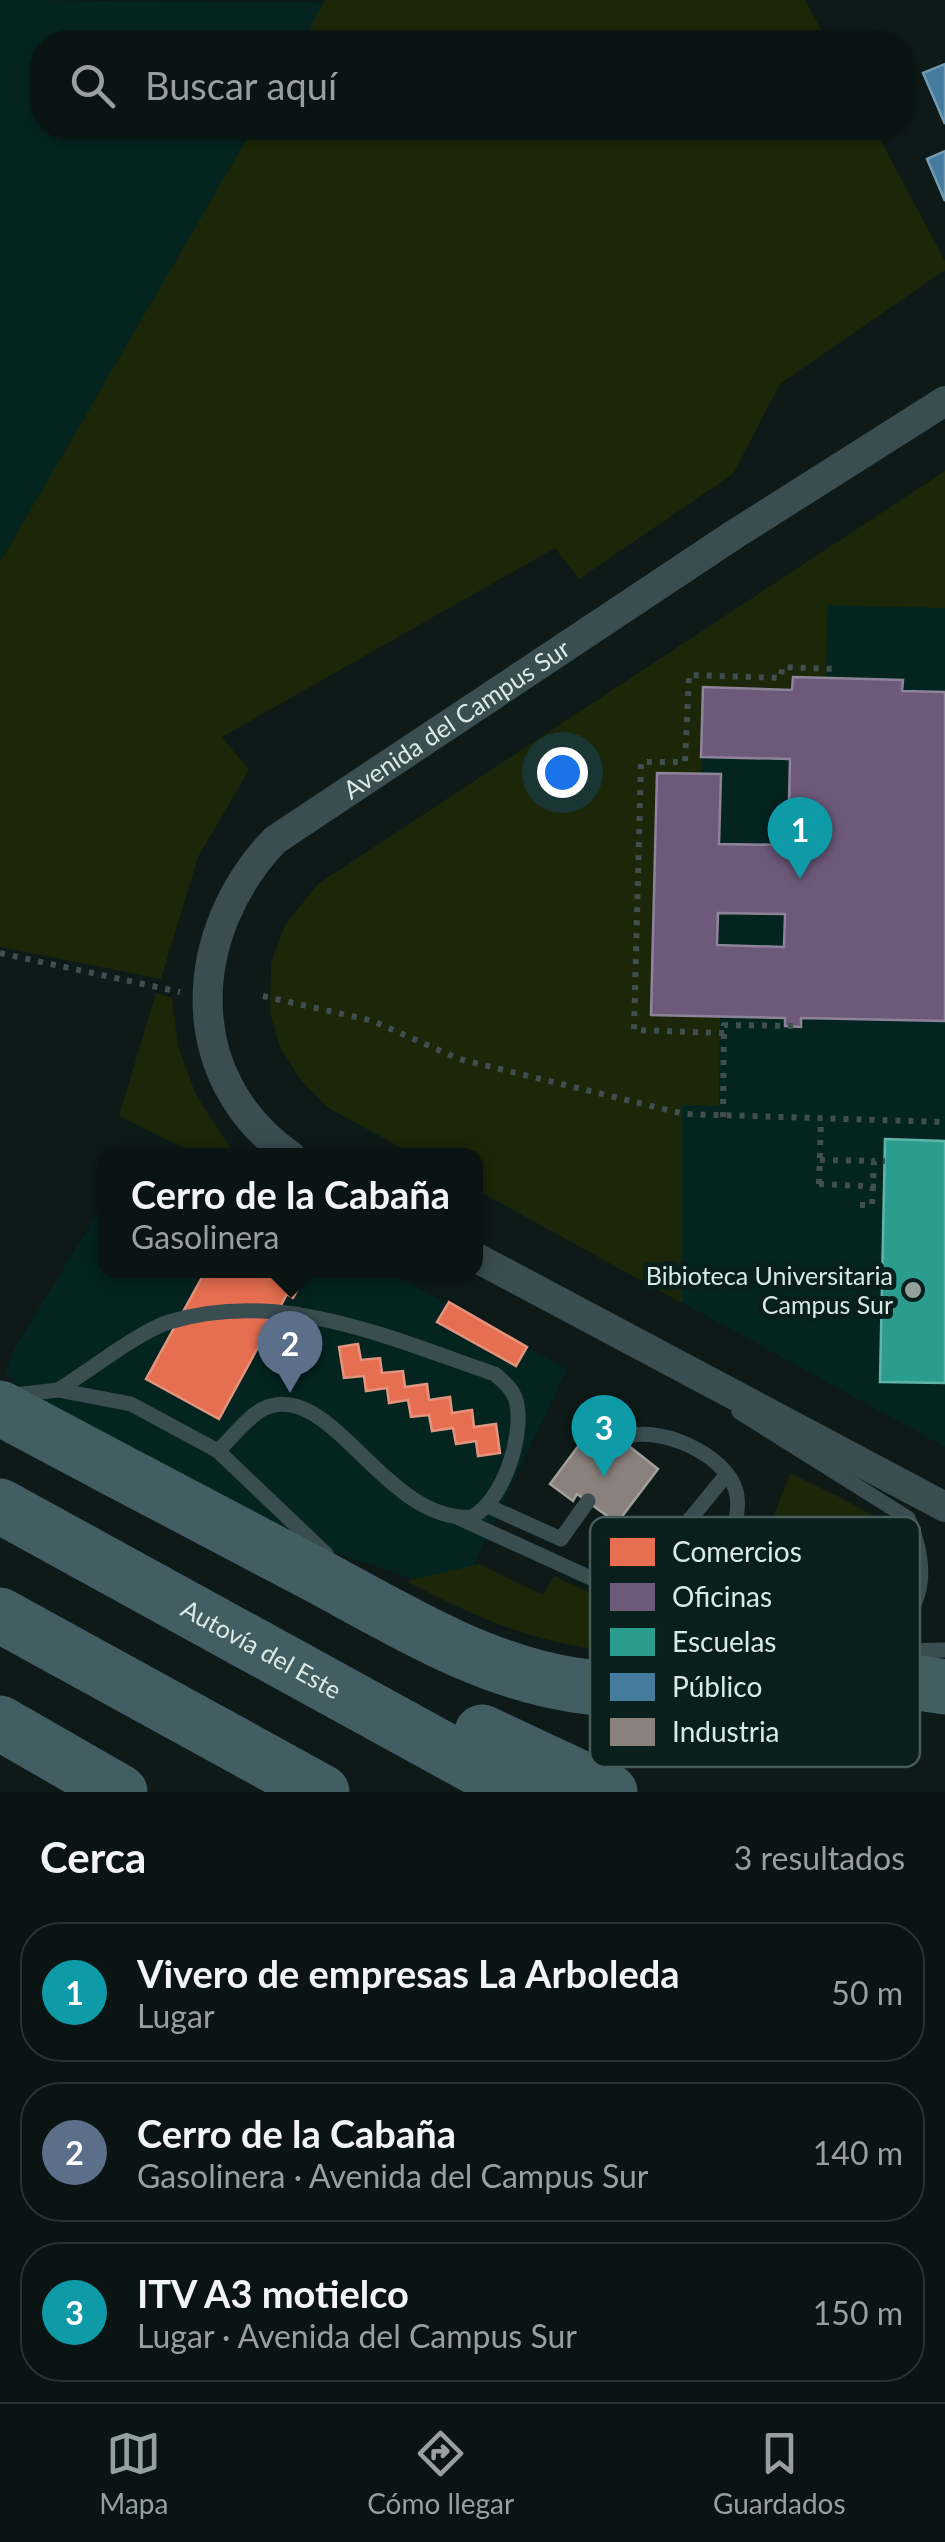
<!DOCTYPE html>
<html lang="es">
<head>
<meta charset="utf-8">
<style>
	:root { --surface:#0a1412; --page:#182120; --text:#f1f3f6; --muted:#999e9f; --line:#2a3332; --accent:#93a19e }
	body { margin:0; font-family:Lato,sans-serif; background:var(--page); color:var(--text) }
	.you { position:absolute; left:562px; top:772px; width:35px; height:35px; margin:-25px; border:8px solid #fff; border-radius:50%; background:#1a73e8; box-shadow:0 0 0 15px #1a73e833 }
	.badge { display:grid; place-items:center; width:65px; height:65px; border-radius:50%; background:var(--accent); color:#fff; font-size:32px; font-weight:700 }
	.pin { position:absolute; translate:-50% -82px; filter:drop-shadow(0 2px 5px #0008) }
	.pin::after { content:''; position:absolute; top:52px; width:35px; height:30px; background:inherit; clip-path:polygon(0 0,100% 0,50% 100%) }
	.popup { position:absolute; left:98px; top:1148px; width:385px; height:130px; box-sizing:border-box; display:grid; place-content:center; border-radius:20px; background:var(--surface); filter:drop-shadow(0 2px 8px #0005); font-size:32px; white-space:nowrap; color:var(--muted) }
	.popup b { font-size:38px; color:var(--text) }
	.popup::after { content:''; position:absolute; left:50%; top:100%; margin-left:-20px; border:20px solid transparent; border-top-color:var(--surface) }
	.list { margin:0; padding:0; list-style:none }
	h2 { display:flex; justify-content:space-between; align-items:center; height:130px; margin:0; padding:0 40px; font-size:42px }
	h2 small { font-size:32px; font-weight:400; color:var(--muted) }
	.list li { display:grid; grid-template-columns:65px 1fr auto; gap:30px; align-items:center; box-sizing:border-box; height:140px; margin:0 20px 20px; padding:0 20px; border:2px solid var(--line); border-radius:40px }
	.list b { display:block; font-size:38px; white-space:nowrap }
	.list p { margin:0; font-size:32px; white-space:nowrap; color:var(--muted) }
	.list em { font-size:32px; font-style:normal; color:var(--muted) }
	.icon { flex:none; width:55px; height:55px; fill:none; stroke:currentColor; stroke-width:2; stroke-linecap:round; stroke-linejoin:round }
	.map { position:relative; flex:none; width:945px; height:1792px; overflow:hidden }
	.search { position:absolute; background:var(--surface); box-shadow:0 2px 8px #0004; left:30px; right:30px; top:30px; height:110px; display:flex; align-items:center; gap:25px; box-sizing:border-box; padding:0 35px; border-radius:40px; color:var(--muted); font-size:38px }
	.sheet { height:610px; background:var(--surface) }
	nav { display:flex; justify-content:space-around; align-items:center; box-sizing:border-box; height:140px; border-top:2px solid var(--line); background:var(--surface); font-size:28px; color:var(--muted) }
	nav a { display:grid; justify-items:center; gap:5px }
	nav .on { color:var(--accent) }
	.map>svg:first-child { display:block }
	.built { fill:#042420 }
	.green { fill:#1b2708 }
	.shops { fill:#e76f51; stroke:#e3947e; stroke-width:2.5 }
	.offices { fill:#6d597a; stroke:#8e849a; stroke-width:2.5; fill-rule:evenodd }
	.schools { fill:#2a9d8f; stroke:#5fb4a9; stroke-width:2.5 }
	.public { fill:#457b9d; stroke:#729cb3; stroke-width:2.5 }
	.industry { fill:#8a817c; stroke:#a2a09c; stroke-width:2.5 }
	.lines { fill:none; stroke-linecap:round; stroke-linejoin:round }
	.path { stroke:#3f4e4f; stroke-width:6; stroke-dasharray:5 8; stroke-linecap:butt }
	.lane { stroke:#3a4d50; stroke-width:15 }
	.street { stroke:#3a4d50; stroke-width:30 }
	.highway { stroke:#435e62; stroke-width:55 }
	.path-bridge { stroke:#3f4e4f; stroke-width:6; stroke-dasharray:5 8; stroke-linecap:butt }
	.poi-dot { fill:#93a19e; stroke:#081f1c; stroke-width:4 }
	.labels { text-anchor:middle; stroke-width:10; stroke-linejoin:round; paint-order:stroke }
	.street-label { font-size:25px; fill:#dbe9e6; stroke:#081f1c }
	.poi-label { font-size:25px; fill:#dbe9e6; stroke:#081f1c; text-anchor:end }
	.key { fill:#081f1c; stroke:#475c59; stroke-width:2.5 }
	.key-label { font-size:28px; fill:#dbe9e6 }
</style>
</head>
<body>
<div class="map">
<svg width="945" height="1792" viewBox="0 0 945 1792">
	<rect width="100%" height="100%" fill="#0d1a18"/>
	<g class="built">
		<polygon points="0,0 326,3 303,42 42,42 42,128 253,128 0,562"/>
		<polygon points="945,471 945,1447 475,1189 475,1156 414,1155 327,1107 300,1079 280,1047 270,1013 271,963 285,925 318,884"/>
		<polygon points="105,1201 105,1270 387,1271 567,1369 473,1566 414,1579 262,1528 44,1412 6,1373 13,1351"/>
	</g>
	<g class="green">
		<polygon points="325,0 805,0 828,42 303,42"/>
		<polygon points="253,128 874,128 945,261 945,270 780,384 733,474 579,579 555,548 222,737 249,770 198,857 161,979 0,947 0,562"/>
		<polygon points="945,471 945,608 828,605 826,678 793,677 792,690 703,687 701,774 652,1015 720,1017 719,1106 682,1105 682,1303 475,1189 475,1156 414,1155 327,1107 300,1079 280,1047 270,1013 271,963 285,925 318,884"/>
		<polygon points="156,993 172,998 178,1046 196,1095 235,1155 198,1155 119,1116"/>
		<path d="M 790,1473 C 839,1499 945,1534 905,1605 C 862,1638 812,1643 760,1648 C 616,1663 535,1651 407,1581 L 479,1564 L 543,1595 L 554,1576 L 624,1609 L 739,1607 Z"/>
	</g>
	<g class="shops">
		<polygon points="206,1270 265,1270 292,1285 219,1419 146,1379"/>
		<polygon points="265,1270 308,1270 293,1298 287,1294 292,1285"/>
		<polygon points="449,1302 527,1347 516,1366 437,1322"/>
		<polygon points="358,1344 361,1360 380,1358 382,1373 403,1371 405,1387 427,1384 429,1400 450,1397 452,1413 472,1410 474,1427 496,1424 500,1453 478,1456 476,1441 456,1444 453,1428 432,1431 429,1415 411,1417 408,1400 389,1403 387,1388 366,1391 364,1376 344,1378 339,1347"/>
	</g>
	<path class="offices" d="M 793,677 L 903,680 L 902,691 L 945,692 L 945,1021 L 801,1018 L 801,1027 L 785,1026 L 785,1018 L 651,1015 L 657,773 L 721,774 L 719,844 L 788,845 L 790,759 L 701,757 L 703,687 L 792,690 ZM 718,913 L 785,914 L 784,947 L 717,945 Z"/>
	<polygon class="schools" points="885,1139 945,1141 945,1383 880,1382"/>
	<g class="public">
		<polygon points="945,64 945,124 923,73"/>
		<polygon points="945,151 945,201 927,159"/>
	</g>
	<polygon class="industry" points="597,1421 658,1469 617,1523 577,1494 573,1501 550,1484"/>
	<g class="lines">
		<g class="path">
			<polyline points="0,953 180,992"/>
			<polyline points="263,996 373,1021 459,1059 684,1114 945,1122"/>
			<polyline points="724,1033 634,1030 641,762 685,762 689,675 781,678 782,667 836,669"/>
			<polyline points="723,1117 724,1025 793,1026"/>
			<polyline points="820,1160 873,1161"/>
			<polyline points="819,1184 821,1119"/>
			<polyline points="860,1205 872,1205 874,1161 885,1161"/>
		</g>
		<g class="lane">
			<path d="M 58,1390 C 86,1373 140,1331 169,1322 C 282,1288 389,1338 495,1374 C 505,1383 515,1391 517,1405 C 523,1439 503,1500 472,1517 C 384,1523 330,1376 263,1409 C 247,1417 231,1439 218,1451"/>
			<polyline points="14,1395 58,1390 131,1404 218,1451 326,1554"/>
			<path d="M 739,1412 L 908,1518 C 945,1605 898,1643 819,1657"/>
			<polyline points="488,1506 561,1539 588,1501"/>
			<path d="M 459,1518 L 628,1595 C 644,1598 665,1603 681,1594 C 712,1578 745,1527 736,1491 C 726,1454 655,1422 621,1439"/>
			<polyline points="628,1595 727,1474"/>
			<polyline points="865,1652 945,1650"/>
		</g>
		<g class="street">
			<path id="s1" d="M 291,1156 C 178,1077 187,932 275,840 L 732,536 L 945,401"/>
			<polyline points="475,1257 945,1507"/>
		</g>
		<g class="highway">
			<path d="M 0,1408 C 105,1464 211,1520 316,1575 C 398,1619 481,1671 574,1685 C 698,1704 822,1664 945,1687"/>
			<path id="s2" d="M 0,1506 L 521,1792"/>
			<polyline points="0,1615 322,1792"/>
			<polyline points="0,1723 120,1792"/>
			<polyline points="482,1732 610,1792"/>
		</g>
		<polyline class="path-bridge" points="819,1184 884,1187"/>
	</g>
	<circle class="poi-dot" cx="913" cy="1290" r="10"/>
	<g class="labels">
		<g class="street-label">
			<text dy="9" stroke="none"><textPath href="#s1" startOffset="580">Avenida del Campus Sur</textPath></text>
			<text dy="9" stroke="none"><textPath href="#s2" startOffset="298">Autovía del Este</textPath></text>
		</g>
		<g class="poi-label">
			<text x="893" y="1285">Bibioteca Universitaria<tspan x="893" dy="29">Campus Sur</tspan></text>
		</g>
	</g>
	<rect x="590" y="1517" width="330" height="250" rx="15" class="key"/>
	<rect x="610" y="1538" width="45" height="28" fill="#e76f51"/>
	<rect x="610" y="1583" width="45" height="28" fill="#6d597a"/>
	<rect x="610" y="1628" width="45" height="28" fill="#2a9d8f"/>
	<rect x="610" y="1673" width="45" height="28" fill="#457b9d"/>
	<rect x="610" y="1718" width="45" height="28" fill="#8a817c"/>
	<g class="key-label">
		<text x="672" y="1562">Comercios</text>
		<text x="672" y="1607">Oficinas</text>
		<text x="672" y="1652">Escuelas</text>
		<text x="672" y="1697">Público</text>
		<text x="672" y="1742">Industria</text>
	</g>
</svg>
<div class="you"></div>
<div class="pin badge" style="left:800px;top:879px;background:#0f9aa8">1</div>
<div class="pin badge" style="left:290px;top:1393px;background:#5c6f8a">2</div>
<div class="popup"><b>Cerro de la Cabaña</b>Gasolinera</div>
<div class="pin badge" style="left:604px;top:1477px;background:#0f9aa8">3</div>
<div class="search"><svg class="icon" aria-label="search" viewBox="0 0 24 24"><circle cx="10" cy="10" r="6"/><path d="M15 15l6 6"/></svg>Buscar aquí</div>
</div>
<section class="sheet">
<h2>Cerca<small>3 resultados</small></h2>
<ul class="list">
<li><span class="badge" style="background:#0f9aa8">1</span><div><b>Vivero de empresas La Arboleda</b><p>Lugar</p></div><em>50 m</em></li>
<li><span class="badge" style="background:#5c6f8a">2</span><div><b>Cerro de la Cabaña</b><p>Gasolinera · Avenida del Campus Sur</p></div><em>140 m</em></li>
<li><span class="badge" style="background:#0f9aa8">3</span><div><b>ITV A3 motielco</b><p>Lugar · Avenida del Campus Sur</p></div><em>150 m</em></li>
</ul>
</section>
<nav>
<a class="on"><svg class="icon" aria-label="map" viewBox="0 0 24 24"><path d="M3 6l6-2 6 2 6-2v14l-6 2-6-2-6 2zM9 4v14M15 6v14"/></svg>Mapa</a>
<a><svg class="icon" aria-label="directions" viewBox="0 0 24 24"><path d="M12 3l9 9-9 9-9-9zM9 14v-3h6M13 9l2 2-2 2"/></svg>Cómo llegar</a>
<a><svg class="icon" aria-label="saved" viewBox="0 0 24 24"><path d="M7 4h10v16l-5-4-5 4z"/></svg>Guardados</a>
</nav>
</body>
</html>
